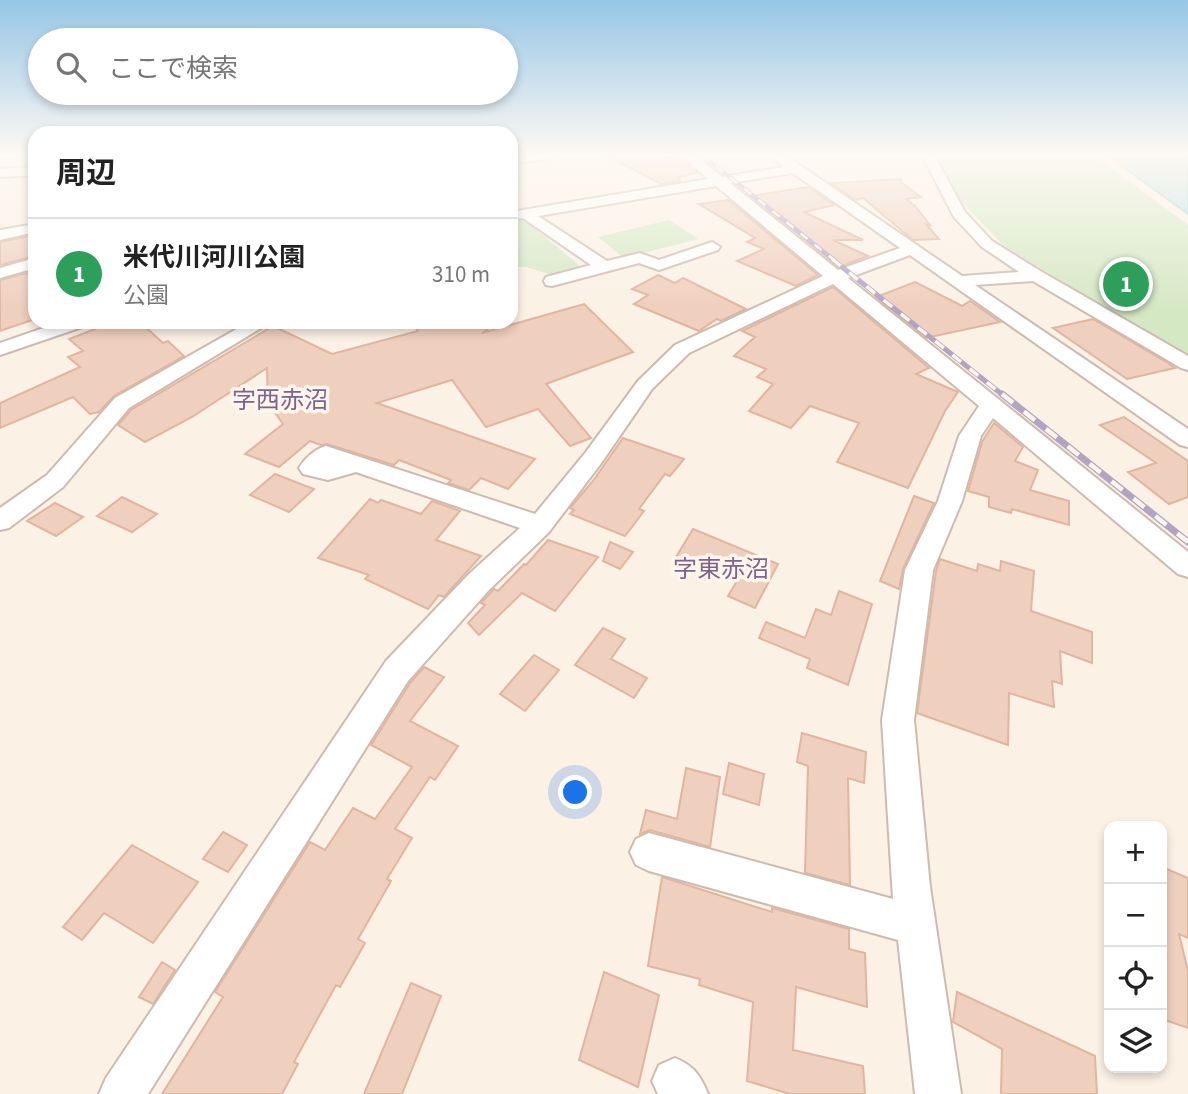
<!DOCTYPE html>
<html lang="ja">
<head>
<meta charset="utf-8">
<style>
	:root { --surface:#fff; --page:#f6f6f6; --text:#222; --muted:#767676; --line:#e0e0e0; --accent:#e06850 }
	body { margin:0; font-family:"Source Sans 3","Noto Sans JP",sans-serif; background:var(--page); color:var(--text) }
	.controls { position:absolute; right:21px; bottom:21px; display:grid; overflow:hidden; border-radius:14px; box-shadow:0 4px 10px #0003 }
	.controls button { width:63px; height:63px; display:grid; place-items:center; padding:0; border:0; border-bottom:2px solid var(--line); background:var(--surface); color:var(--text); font:35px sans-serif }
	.you { position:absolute; left:576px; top:793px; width:24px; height:24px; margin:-18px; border:5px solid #fff; border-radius:50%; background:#1a73e8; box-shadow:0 0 0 10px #1a73e833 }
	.badge { display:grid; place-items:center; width:46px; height:46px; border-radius:50%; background:var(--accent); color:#fff; font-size:23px; font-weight:700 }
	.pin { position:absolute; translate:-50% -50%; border:4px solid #fff; box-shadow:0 2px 7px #0006 }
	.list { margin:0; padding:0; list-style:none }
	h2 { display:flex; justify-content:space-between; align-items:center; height:91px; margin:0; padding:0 28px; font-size:30px }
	h2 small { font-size:23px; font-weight:400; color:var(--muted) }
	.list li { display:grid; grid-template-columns:46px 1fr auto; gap:21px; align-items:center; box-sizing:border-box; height:112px; padding:0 28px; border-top:2px solid var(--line) }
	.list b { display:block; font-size:26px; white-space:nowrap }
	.list p { margin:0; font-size:23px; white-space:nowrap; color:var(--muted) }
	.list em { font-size:23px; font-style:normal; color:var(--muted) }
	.icon { flex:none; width:38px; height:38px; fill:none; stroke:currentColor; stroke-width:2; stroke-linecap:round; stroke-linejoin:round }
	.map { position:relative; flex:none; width:1188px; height:1094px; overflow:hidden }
	.search { position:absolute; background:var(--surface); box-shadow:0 4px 10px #0003; left:28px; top:28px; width:490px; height:77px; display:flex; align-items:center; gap:18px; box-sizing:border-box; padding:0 24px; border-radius:38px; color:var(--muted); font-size:26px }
	.panel { position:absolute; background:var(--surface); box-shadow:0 4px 10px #0003; left:28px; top:126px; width:490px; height:203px; border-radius:21px }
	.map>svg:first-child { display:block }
	.green { fill:#d5e8c4 }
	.water { fill:#bbe0e4; stroke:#a1d0d5; stroke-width:2 }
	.building { fill:#efcfbe; stroke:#e1b59f; stroke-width:2 }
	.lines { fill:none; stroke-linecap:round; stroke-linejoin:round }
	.minor-casing { stroke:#cebbaf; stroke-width:4 }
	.minor { fill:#fff; fill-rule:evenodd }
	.rail-far2-casing { stroke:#b4a4c4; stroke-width:4.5 }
	.rail-far1-casing { stroke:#b4a4c4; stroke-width:5 }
	.rail-casing { stroke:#b4a4c4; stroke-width:7 }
	.rail-far2 { stroke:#fef6eb; stroke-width:2.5; stroke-dasharray:9; stroke-linecap:butt }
	.rail-far1 { stroke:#fef6eb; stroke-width:3.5; stroke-dasharray:11; stroke-linecap:butt }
	.rail { stroke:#fef6eb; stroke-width:4.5; stroke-dasharray:14; stroke-linecap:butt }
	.labels { text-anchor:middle; stroke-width:7; stroke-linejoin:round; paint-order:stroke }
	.quarter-label { font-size:24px; fill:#7e638f; stroke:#fef6eb }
</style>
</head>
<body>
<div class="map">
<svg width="1188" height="1094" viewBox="0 0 1188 1094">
	<rect width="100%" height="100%" fill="#fbf1e5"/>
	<g class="green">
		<polygon points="932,155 1094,155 1188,225 1188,358 1004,246 958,198"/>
		<polygon points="521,217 580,266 552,275 526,267 511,267 511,218"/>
		<polygon points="669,220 698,239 624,258 598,237"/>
	</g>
	<polygon class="water" points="1107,155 1188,155 1188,214"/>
	<g class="building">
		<polygon points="605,155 647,155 652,160 675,156 697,173 679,177 680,181 661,184"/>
		<polygon points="901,179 902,183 921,197 906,199 915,206 930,225 926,224 939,239 913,240 863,198 855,200 831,183"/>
		<polygon points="808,187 834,205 804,212 863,240 833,240 868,256 839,267 751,196"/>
		<polygon points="728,200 818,275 796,286 737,261 764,249 747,242 755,238 699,204"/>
		<polygon points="35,235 35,256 0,265 0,242"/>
		<polygon points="35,271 35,319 0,331 0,280"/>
		<polygon points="658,275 675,283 683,278 746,309 721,321 717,319 699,331 634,304 648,295 632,289"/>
		<polygon points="915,282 962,306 970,301 1000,322 926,338 876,297"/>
		<polygon points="833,287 929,368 916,374 958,392 945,411 908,488 837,462 859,423 810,406 791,428 749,411 773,384 757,377 766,369 734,356 755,337 742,331"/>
		<polygon points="584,304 633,352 546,384 591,438 570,446 538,409 486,427 452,380 377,403 535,459 508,489 481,478 469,490 448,483 451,480 399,460 394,465 327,444 321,445 310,441 279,467 245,454 283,424 268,403 267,368 192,417 145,442 118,425 131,410 273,326 332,354 418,331 412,322 498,322 482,333"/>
		<polygon points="1093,319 1168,363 1175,368 1127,379 1053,328"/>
		<polygon points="113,322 140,322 163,343 168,341 184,356 114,396 99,412 90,414 73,397 0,428 0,403 80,367 68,357 83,351 69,339"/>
		<polygon points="1124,417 1188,461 1188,497 1169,504 1128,472 1156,463 1100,425"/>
		<polygon points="994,423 1023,447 1015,461 1038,470 1030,490 1069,501 1069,525 1012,509 1011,513 989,507 989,497 968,491 982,442"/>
		<polygon points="623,438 684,459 670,476 665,474 639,509 644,511 625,536 570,514 574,510 570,508 593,481"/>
		<polygon points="275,474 314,489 289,512 250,495"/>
		<polygon points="914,496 934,503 903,569 899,589 880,581"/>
		<polygon points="122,497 157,514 132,532 97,516"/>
		<polygon points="370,499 378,503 381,500 421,514 432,501 460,511 436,540 481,556 444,597 439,595 428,609 365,579 369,575 318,558"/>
		<polygon points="55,503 83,517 56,536 27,521"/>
		<polygon points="693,529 778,564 755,608 728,596 737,581 676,557"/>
		<polygon points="548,540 598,557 555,611 522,593 479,635 468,623 485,605 481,603 494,589 498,591 524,564 526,565"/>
		<polygon points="610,542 633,552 620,569 603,561"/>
		<polygon points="940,559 977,571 978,564 1000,571 1001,561 1034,571 1031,611 1092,632 1092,663 1060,651 1062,684 1052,681 1054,707 1009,693 1008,745 917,713 936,571"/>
		<polygon points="839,591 872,604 848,685 807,668 810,659 759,638 766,622 805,638 816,609 831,615"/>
		<polygon points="603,628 625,639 611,659 647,678 634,698 575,665"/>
		<polygon points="534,655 559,670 525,711 500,694"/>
		<polygon points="424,667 444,677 410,721 458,746 435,780 430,777 395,829 412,838 387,879 391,881 358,939 365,943 340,987 336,985 294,1062 298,1064 282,1094 162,1094 223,997 215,992 310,842 325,850 353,808 375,819 412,767 371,745 410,683"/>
		<polygon points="802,733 866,752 864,783 848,778 850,885 805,873 808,766 797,762"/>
		<polygon points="729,763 764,774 759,805 723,794"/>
		<polygon points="686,768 720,777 710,847 650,830 640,834 646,810 677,819"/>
		<polygon points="223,832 247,845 228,872 203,859"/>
		<polygon points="132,845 198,882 153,943 104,913 82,940 63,927"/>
		<polygon points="1162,867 1188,878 1188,938 1179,934 1188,971 1188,1028 1162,1019"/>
		<polygon points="662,877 772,912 772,908 849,929 849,949 865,953 867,1007 796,987 793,1050 863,1066 865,1094 790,1094 747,1081 753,1002 699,985 700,979 648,966"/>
		<polygon points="162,962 175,970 153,1004 139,997"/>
		<polygon points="604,972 659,995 638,1087 579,1060"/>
		<polygon points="411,983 441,996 402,1094 364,1094"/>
		<polygon points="957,992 1095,1056 1097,1094 1001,1094 1002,1049 953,1022"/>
	</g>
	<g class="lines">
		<g class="minor-casing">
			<g id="minor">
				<polygon points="511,155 553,155 547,159 511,163"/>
				<path d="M 681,155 L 695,155 L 722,177 L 784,167 L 770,155 L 785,155 L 962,276 L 1019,272 L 982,247 L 954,217 L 922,155 L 934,155 L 965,212 L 992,241 L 1042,272 L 1188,356 L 1188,370 L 1181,368 L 1033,281 L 975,285 L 1188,429 L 1188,447 L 1180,445 L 910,255 L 848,278 L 1188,552 L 1188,577 L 1178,574 L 993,418 L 981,436 L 962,501 L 933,570 L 914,720 L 930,887 L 961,1094 L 915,1094 L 898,940 L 649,871 L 636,865 L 630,852 L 636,839 L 649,833 L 893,899 L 882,720 L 905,570 L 938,501 L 959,436 L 979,406 L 833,284 L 689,353 L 652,389 L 602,462 L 549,532 L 489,590 L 408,681 L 148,1094 L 99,1094 L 106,1078 L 386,661 L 469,574 L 520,528 L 356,472 L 328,480 L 303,474 L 299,468 C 305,458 315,449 326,446 L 535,514 L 586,452 L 638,381 L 675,345 L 823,276 L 716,186 L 538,216 L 607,261 L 640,253 L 659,260 L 712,242 L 720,247 L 718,250 L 659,270 L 639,263 L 552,286 L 546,285 L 544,281 L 546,277 L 591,265 L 523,218 L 511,220 L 511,212 L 708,179 ZM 793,173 L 900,248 L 838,270 L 730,183 Z"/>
				<polygon points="35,167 35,175 0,177 0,169"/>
				<polygon points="35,224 35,232 0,240 0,230"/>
				<polygon points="35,258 35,268 0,278 0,268"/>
				<polygon points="61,322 88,322 85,326 0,355 0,343"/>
				<polygon points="249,322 271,322 129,408 63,487 9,528 0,530 0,508 47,475 115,398"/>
				<path d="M 675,1058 C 694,1066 700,1075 708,1094 L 658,1094 L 652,1081 L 659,1065 Z"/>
			</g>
		</g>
		<use href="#minor" class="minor"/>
		<g class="rail-far2-casing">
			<polyline id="rail-far2" points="702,155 834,260"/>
		</g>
		<g class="rail-far1-casing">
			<polyline id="rail-far1" points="832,259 1004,396"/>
		</g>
		<g class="rail-casing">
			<polyline id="rail" points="1002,394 1188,542"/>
		</g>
		<use href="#rail-far2" class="rail-far2"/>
		<use href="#rail-far1" class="rail-far1"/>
		<use href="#rail" class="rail"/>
	</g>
	<linearGradient id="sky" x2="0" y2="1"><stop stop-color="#96c6e6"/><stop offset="0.5" stop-color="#fdf9f3"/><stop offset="1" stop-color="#fdf9f3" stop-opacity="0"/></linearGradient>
	<rect width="1188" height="309" fill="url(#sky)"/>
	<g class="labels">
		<g class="quarter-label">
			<text x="280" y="408">字西赤沼</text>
			<text x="721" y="577">字東赤沼</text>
		</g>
	</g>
</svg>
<div class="controls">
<button>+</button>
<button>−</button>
<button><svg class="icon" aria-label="locate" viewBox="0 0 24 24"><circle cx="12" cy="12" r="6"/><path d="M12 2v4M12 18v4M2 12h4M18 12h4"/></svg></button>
<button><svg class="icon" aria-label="layers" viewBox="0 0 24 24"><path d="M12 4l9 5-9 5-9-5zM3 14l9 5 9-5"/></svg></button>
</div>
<div class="you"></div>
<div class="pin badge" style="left:1126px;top:284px;background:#2e9e5b">1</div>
<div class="search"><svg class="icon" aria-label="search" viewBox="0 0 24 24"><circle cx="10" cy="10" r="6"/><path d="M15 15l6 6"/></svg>ここで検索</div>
<section class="panel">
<h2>周辺<small></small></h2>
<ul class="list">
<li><span class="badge" style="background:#2e9e5b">1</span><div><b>米代川河川公園</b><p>公園</p></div><em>310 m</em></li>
</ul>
</section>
</div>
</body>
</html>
